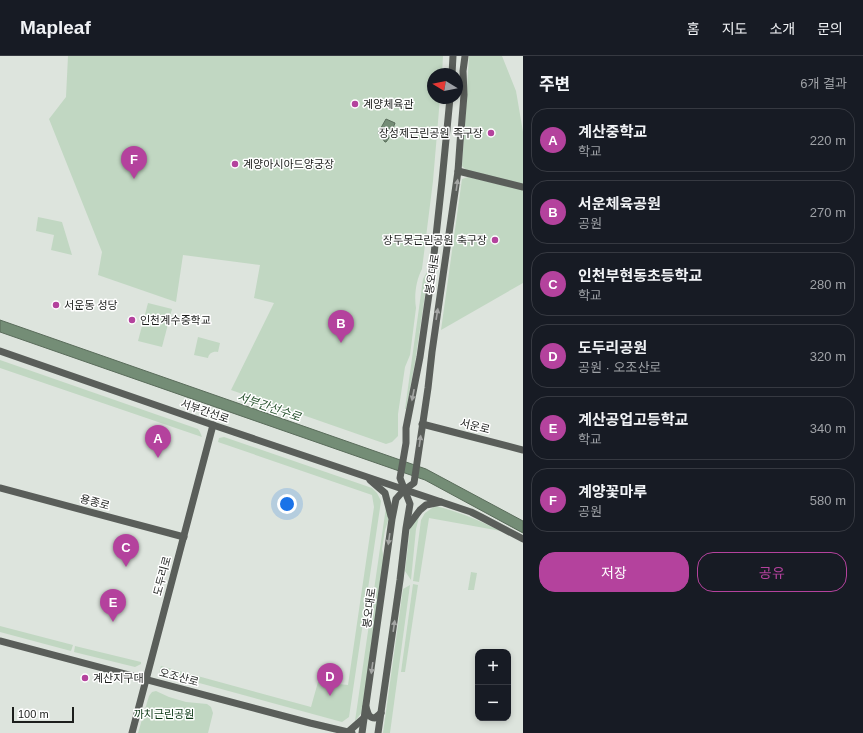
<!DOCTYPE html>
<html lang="ko">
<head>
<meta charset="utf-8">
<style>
	:root { --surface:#171b24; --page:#20242c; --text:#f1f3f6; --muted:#9ea1a6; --line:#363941; --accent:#b4429d }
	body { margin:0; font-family:Arial,"Noto Sans KR",sans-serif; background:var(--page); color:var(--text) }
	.controls { position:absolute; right:12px; bottom:12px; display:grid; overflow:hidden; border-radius:8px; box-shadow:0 2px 6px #0003 }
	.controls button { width:36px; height:36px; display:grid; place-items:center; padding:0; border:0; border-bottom:1px solid var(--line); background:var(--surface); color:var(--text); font:20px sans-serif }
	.compass { position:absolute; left:427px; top:12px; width:36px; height:36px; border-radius:50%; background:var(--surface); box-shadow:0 2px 6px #0003; rotate:280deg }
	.scale { position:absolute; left:12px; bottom:10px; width:62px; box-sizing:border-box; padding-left:4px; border:2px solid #1c1e1c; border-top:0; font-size:11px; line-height:14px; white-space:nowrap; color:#1c1e1c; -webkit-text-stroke:3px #fff; paint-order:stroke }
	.you { position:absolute; left:287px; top:448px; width:14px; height:14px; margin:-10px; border:3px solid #fff; border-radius:50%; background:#1a73e8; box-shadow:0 0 0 6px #1a73e833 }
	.badge { display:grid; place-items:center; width:26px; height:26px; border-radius:50%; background:var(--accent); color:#fff; font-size:13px; font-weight:700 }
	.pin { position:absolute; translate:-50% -33px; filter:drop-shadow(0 1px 2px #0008) }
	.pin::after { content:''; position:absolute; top:21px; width:14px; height:12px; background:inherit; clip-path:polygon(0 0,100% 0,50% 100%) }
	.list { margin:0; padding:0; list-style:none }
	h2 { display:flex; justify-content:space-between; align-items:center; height:52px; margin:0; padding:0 16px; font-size:17px }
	h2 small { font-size:13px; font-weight:400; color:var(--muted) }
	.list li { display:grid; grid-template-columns:26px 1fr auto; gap:12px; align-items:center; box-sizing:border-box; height:64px; margin:0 8px 8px; padding:0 8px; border:1px solid var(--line); border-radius:16px }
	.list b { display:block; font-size:15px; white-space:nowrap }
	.list p { margin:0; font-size:13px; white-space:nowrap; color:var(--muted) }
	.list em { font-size:13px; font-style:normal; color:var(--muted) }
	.actions { display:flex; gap:8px; padding:12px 16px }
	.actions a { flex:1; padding:9px 0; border:1px solid var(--accent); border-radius:16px; text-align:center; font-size:14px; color:var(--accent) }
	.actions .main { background:var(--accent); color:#fff }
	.map { position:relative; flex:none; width:523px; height:677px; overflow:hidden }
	header { display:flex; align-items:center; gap:24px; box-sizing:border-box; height:56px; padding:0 20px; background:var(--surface); border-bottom:1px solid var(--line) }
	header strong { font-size:19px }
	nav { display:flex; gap:22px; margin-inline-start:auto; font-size:14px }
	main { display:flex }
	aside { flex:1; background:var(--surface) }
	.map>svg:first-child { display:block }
	.green { fill:#c1d7c2 }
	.water { fill:#748d76; stroke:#5a6c5b }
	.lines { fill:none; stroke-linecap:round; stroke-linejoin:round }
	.secondary { stroke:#5a5e5a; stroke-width:7 }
	.oneway { fill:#a4a6a4 }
	.poi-dot { fill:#b4429d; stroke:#fff; stroke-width:1.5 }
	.labels { text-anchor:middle; stroke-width:3; stroke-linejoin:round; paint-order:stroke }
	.poi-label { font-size:11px; fill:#1c1e1c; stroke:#fff; text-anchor:start }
	.street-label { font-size:11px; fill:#1c1e1c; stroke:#fff }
	.park-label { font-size:11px; fill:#0a3613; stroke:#fff }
	.water-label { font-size:12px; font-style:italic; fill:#2a5430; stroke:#fff }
</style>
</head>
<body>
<header>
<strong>Mapleaf</strong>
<nav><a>홈</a><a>지도</a><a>소개</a><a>문의</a></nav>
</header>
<main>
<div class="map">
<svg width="523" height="677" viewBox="0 0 523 677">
	<rect width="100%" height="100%" fill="#dde4dd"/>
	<g class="green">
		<path d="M 68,0 L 443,0 L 442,18 L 433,18 L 433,42 L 440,42 L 433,125 L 422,213 C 416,224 414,240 416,252 L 410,299 L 405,311 L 398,358 L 398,380 L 392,386 L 386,388 L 231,334 L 274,247 L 254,242 L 260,209 L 183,199 L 176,246 L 98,219 L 102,196 L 49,63 L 66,41 Z"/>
		<polygon points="469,0 502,0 516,35 523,76 523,128 466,114 462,110"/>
		<polygon points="468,121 523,134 523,227 441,274 462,123"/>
		<polygon points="38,161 62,166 72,199 51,194 54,179 36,175"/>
		<polygon points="428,215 428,218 415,307 406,353 405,353 423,223 427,216"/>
		<polygon points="148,247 172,253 162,291 138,285"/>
		<path d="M 198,281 L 220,287 L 218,296 C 213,295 209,297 208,302 L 194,299 Z"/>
		<polygon points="0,304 198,373 200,376 202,381 0,312"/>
		<polygon points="224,381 372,432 377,437 381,445 349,661 342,666 159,616 161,610 311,651 318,626 348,629 374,451 372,439 218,386 219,382"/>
		<path d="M 435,450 C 458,455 480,465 501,475 L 429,462 L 419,526 L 413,525 L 421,464 L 425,457 Z"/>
		<polygon points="386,451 389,462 385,474 382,493 384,503 363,655 355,665"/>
		<polygon points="420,457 416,473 411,524 405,515 410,473 413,464"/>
		<polygon points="471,516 477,517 474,534 468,534"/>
		<polygon points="413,528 418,529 405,616 401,616"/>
		<polygon points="410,529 390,677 383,677 403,533"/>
		<polygon points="0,570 73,589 71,595 0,576"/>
		<polygon points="75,590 141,606 141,608 135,611 74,596"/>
		<polygon points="156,635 169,641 186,646 207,648 211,651 213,657 208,677 138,677 149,640 152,636"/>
	</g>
	<g class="water">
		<path d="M 386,63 L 395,67 C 393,73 391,80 386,86 L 385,86 L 378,77 Z"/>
		<polygon points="0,264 426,413 523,465 523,477 425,424 0,276"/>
	</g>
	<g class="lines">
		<g class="secondary">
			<polyline points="452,18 453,0"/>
			<polyline points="458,115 523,131"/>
			<polyline points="0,295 213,369 471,456 481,461 523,483"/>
			<polyline points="422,368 523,394"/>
			<polyline points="370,424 385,437 391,460"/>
			<polyline points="0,432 184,481"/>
			<polyline points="408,470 420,454 426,449 441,446"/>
			<polyline points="0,585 310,667 352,677"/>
			<path d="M 366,651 C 368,657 368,662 375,662 L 381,657"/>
			<polyline points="132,677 213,369"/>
			<polyline points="349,677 348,676 364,662"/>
			<polyline points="362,677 392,463 396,443 404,434 414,427 428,332 432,296 458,115 460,87 464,39 463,15 465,0"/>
			<polyline points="378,677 400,524 406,472 410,448 400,422 406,387 406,372 420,301 432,217 442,125 450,42"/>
		</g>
	</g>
	<defs><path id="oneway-solid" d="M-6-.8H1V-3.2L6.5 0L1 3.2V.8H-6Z"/></defs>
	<g class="oneway">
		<use href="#oneway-solid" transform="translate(457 129) rotate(-82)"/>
		<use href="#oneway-solid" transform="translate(437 258) rotate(-81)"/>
		<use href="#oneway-solid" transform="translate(413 339) rotate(101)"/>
		<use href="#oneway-solid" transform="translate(420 385) rotate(-82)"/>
		<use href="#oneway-solid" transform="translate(389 483) rotate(98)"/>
		<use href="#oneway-solid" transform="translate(394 570) rotate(-82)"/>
		<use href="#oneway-solid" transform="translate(372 612) rotate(98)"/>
	</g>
	<g class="poi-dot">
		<circle cx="355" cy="48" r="4"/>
		<circle cx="491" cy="77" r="4"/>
		<circle cx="235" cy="108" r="4"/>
		<circle cx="495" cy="184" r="4"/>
		<circle cx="56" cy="249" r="4"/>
		<circle cx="132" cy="264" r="4"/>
		<circle cx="85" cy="622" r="4"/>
	</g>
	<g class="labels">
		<g class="poi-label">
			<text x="363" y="52">계양체육관</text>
			<text x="483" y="81" text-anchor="end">장성제근린공원 족구장</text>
			<text x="243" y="112">계양아시아드양궁장</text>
			<text x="487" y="188" text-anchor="end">장두못근린공원 축구장</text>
			<text x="64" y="253">서운동 성당</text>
			<text x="140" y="268">인천계수중학교</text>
			<text x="93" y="626">계산지구대</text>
		</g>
		<g class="street-label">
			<text transform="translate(432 218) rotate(-81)" y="4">봉오대로</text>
			<text transform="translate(205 355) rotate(19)" y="4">서부간선로</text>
			<text transform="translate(475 370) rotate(14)" y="4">서운로</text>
			<text transform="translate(95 446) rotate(15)" y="4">용종로</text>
			<text transform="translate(162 520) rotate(-75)" y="4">도두리로</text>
			<text transform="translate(369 552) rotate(-82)" y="4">봉오대로</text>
			<text transform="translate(179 621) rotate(15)" y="4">오조산로</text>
		</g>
		<g class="park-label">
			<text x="164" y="662">까치근린공원</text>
		</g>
		<g class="water-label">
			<text transform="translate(269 351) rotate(19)" y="4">서부간선수로</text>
		</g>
	</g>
</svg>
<div class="controls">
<button>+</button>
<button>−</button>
</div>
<svg class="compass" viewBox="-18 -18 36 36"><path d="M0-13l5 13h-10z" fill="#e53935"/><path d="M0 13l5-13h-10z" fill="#9ea1a6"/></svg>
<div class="scale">100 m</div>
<div class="you"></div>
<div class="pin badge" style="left:158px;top:402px">A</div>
<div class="pin badge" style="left:341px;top:287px">B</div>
<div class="pin badge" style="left:126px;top:511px">C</div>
<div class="pin badge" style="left:330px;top:640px">D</div>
<div class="pin badge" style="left:113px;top:566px">E</div>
<div class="pin badge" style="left:134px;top:123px">F</div>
</div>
<aside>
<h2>주변<small>6개 결과</small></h2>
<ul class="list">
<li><span class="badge">A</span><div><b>계산중학교</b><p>학교</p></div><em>220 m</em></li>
<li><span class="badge">B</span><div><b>서운체육공원</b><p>공원</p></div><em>270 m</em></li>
<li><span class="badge">C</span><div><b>인천부현동초등학교</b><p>학교</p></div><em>280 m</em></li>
<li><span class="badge">D</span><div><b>도두리공원</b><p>공원 · 오조산로</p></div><em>320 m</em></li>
<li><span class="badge">E</span><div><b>계산공업고등학교</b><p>학교</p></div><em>340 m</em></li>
<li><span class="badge">F</span><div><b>계양꽃마루</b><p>공원</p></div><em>580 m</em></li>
</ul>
<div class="actions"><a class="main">저장</a><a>공유</a></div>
</aside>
</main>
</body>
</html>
